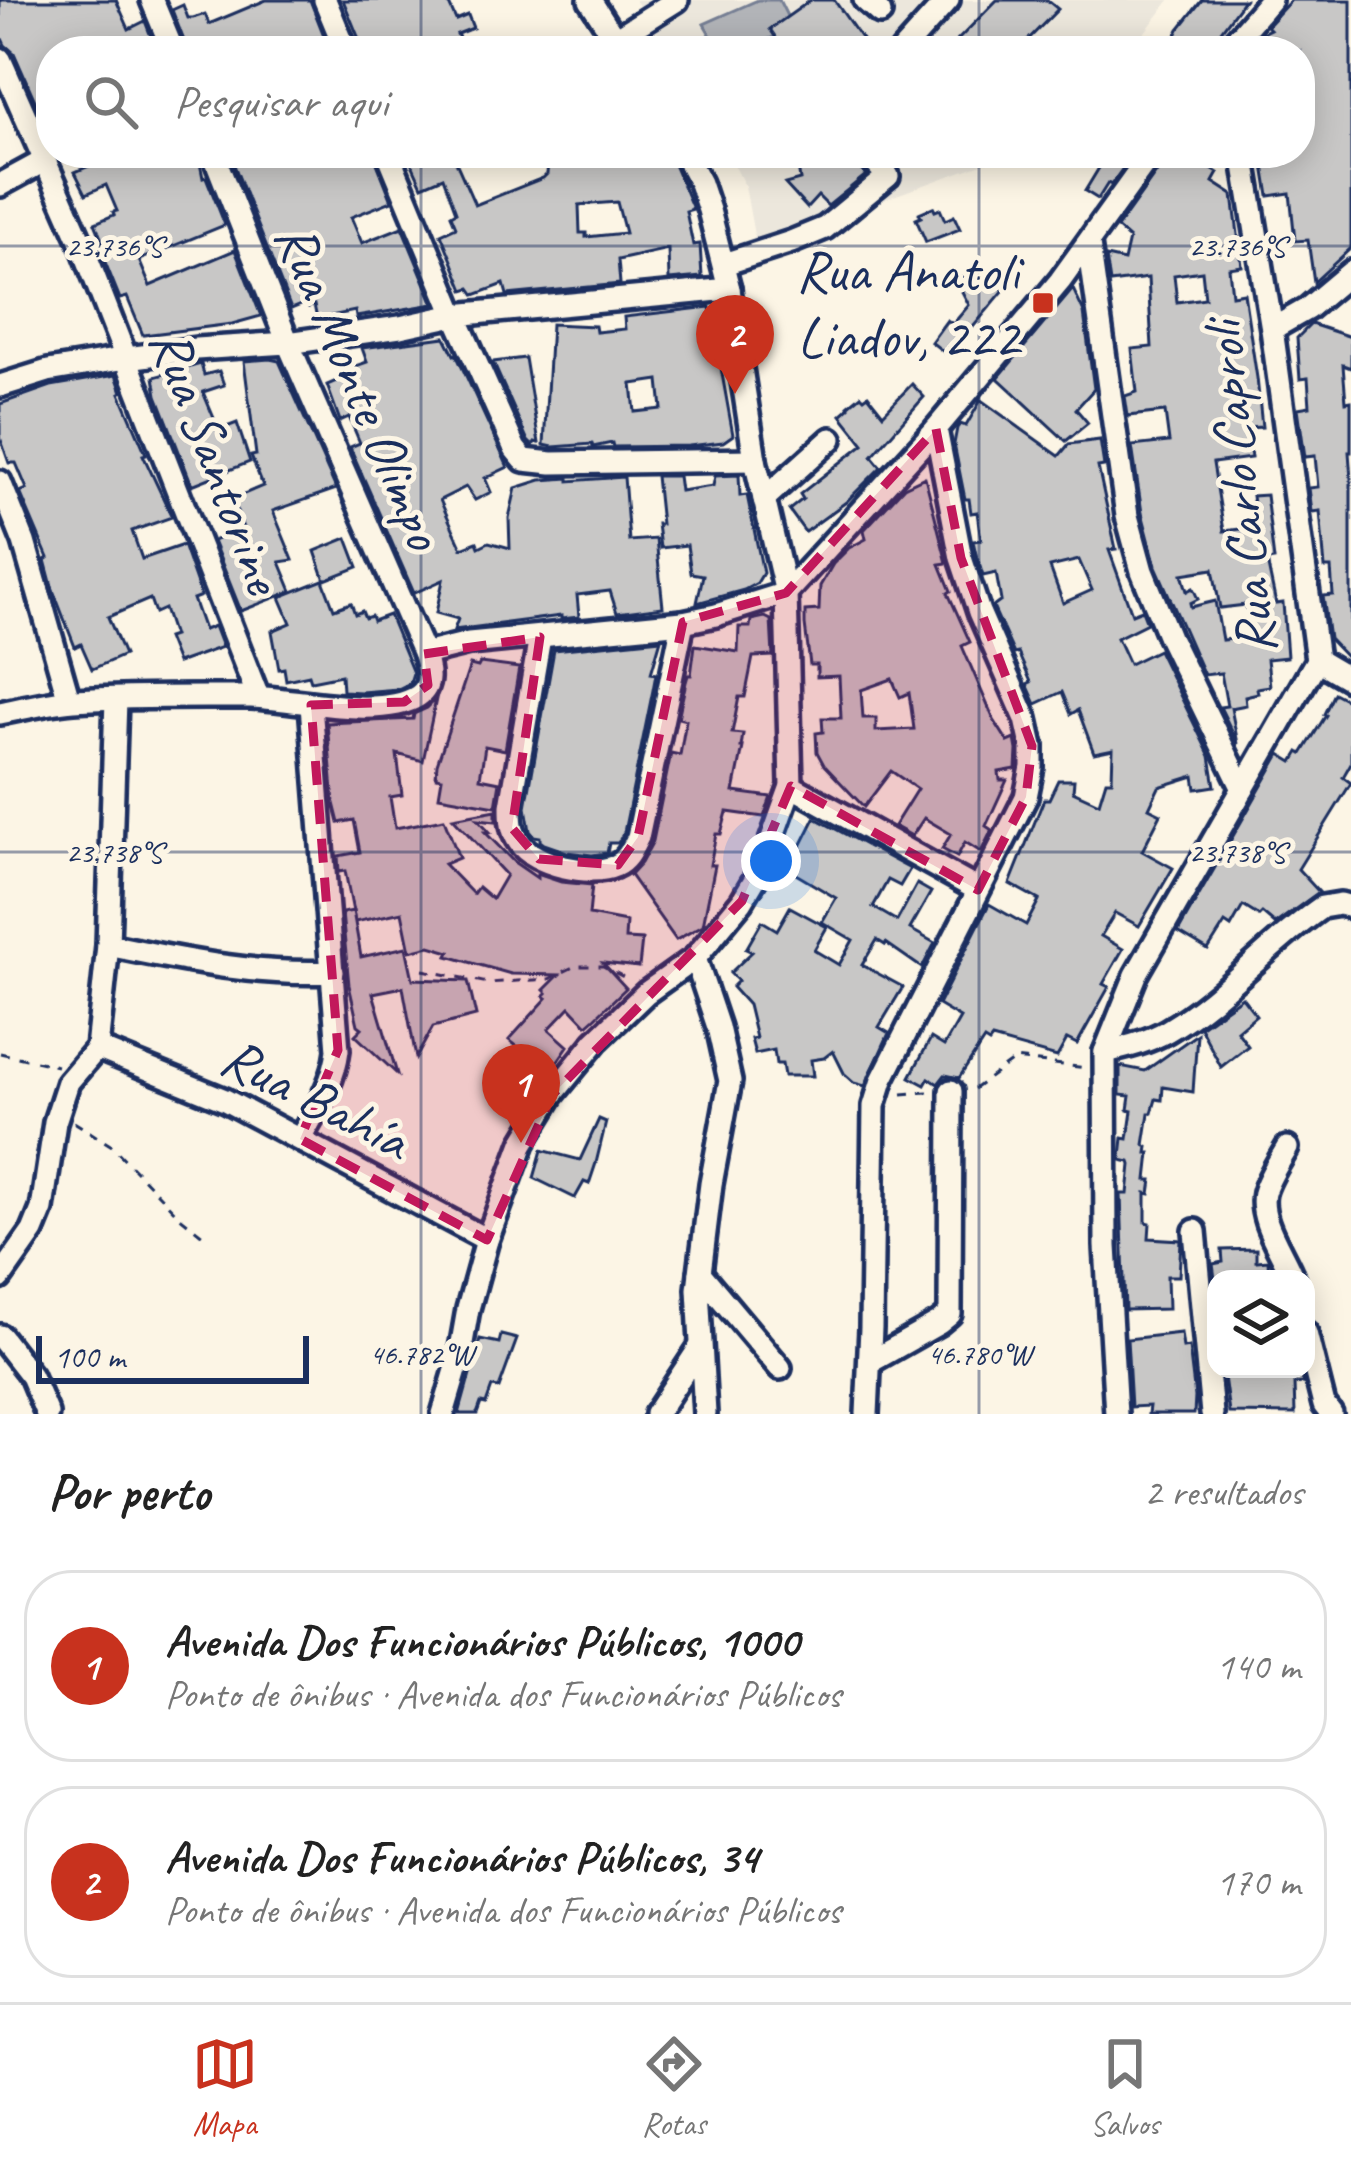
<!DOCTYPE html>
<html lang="pt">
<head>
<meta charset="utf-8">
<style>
	:root { --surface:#fff; --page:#f6f6f6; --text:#222; --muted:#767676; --line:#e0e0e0; --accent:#c8321e }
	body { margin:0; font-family:Caveat,sans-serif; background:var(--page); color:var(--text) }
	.controls { position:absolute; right:36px; bottom:36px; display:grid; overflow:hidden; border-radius:24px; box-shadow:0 6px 30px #0003 }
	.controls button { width:108px; height:108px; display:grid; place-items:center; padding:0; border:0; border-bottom:3px solid var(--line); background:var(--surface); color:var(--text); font:60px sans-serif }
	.scale { position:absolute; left:36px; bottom:30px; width:273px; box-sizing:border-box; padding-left:12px; border:6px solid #1b2f5e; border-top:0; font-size:33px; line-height:42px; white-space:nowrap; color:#1b2f5e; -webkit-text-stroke:9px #fcf5e5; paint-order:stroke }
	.you { position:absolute; left:771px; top:861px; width:42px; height:42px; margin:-30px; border:9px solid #fff; border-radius:50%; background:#1a73e8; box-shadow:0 0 0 18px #1a73e833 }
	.badge { display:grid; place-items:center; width:78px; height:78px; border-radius:50%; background:var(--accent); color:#fff; font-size:39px; font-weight:700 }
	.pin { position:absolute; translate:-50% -99px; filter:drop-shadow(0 3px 6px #0008) }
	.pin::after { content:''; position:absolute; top:63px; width:42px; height:36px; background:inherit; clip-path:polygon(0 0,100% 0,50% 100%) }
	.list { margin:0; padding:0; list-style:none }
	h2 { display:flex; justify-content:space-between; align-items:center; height:156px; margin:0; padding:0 48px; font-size:51px }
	h2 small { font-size:39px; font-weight:400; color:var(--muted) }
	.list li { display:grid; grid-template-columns:78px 1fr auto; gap:36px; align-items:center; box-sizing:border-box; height:192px; margin:0 24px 24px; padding:0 24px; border:3px solid var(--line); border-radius:48px }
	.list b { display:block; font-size:45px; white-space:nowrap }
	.list p { margin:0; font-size:39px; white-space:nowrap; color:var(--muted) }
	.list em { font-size:39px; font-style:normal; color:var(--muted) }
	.icon { flex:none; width:66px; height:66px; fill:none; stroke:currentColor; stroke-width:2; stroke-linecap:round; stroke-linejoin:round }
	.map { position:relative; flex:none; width:1351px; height:1414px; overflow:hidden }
	.search { position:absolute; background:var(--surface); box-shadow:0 6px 30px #0003; left:36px; right:36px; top:36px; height:132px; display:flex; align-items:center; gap:30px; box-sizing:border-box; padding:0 42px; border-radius:48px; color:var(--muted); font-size:45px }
	.sheet { height:588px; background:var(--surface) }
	nav { display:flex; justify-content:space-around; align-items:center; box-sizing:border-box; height:168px; border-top:3px solid var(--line); background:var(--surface); font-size:33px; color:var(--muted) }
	nav a { display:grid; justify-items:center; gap:6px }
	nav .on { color:var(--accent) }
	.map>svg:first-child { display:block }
	.built { fill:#ece7dc }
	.water { fill:#b2b4b8; stroke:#767f94; stroke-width:3 }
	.building { fill:#c8c7c6; stroke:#1b2f5e; stroke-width:3; fill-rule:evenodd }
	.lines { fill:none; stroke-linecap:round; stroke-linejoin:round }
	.minor-casing { stroke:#1b2f5e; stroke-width:30 }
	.path { stroke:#1b2f5e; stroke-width:3; stroke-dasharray:9 9; stroke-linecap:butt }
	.minor { stroke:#fcf5e5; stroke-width:21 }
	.marked { fill:#c2185b; fill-opacity:0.2; stroke:#c2185b; stroke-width:9; stroke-dasharray:24 15; stroke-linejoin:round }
	.ticks { fill:none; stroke:#1b2f5e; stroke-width:3; stroke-opacity:0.45 }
	.poi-dot { fill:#c8321e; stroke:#fcf5e5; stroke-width:4.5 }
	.labels { text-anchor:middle; stroke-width:10; stroke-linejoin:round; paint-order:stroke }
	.poi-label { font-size:57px; fill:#1b2f5e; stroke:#fcf5e5; text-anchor:end }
	.street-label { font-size:57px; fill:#1b2f5e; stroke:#fcf5e5 }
	.ticks-label { font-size:30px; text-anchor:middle; fill:#1b2f5e; stroke:#fcf5e5; stroke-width:10; stroke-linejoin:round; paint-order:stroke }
</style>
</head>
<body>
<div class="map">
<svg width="1351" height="1414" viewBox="0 0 1351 1414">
	<rect width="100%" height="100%" fill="#fcf5e5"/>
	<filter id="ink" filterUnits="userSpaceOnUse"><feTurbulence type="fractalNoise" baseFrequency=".00833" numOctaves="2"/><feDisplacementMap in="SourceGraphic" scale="24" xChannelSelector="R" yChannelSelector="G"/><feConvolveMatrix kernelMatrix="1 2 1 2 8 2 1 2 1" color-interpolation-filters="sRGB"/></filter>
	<g filter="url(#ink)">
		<g class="built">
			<polygon points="635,0 1170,0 1130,51 670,51"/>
			<polygon points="728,153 1012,153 756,246 745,186"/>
		</g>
		<polygon class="water" points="758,0 779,0 793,28 743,51 720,51 704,24"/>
		<g class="building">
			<polygon points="0,0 116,0 129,29 145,21 155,47 145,51 51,51 51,77 39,82 51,110 51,137 14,53 5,45 0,34"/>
			<polygon points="266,0 310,0 330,51 188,51 172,10 183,5 188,18 193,18 205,14 209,24"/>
			<polygon points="343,0 447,0 456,20 468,15 473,28 457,34 465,51 364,51"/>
			<polygon points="811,0 834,0 870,51 785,51 770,29"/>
			<polygon points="997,0 1047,0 1058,9 1017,51 947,51"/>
			<polygon points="1202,0 1244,0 1206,51 1168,51 1179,29"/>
			<polygon points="1291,0 1351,0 1351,248 1314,282 1308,240 1295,241 1290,193 1269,196 1262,153 1300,153 1300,51 1251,51 1251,45 1260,34 1270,29 1267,26"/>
			<polygon points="103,153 198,153 203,178 206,177 225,225 139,260 150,286 235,250 261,316 232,324 143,335 127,297 120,299 99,247 104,245 95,223 114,215 113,212 117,211 106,185 86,194 75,172 105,159"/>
			<polygon points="260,153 373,153 392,201 351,217 362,243 402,227 434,304 356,317 355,311 317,319 314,305 309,307 308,302 291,309 234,165"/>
			<path d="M 407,153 L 452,153 L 475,205 L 543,178 L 547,174 L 548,161 L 580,153 L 669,153 L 693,209 L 686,211 L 693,245 L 700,244 L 702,277 L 669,280 L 668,249 L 618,260 L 620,284 L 507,295 L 504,284 L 475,295 L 470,288 L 464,290 L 441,234 L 456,227 L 451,215 L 456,212 L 443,177 L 422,186 ZM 617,202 L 625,233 L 586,237 L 586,233 L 580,233 L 579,205 Z"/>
			<polygon points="804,153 843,153 866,175 828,206 818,196 807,208 785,184 800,180 798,166"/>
			<polygon points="1108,153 1134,153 1111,185 1108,183 1098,199 1085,191"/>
			<path d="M 1167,153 L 1215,153 L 1207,166 L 1218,173 L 1213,182 L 1233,195 L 1242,266 L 1229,268 L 1232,295 L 1244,293 L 1257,378 L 1262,427 L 1247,428 L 1251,458 L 1213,463 L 1224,531 L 1256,527 L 1252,496 L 1266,495 L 1274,560 L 1267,561 L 1276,604 L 1283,603 L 1287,657 L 1267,659 L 1270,686 L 1257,688 L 1258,693 L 1245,696 L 1246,705 L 1231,708 L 1238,744 L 1220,707 L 1227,706 L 1221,673 L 1204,675 L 1156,566 L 1142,513 L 1132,446 L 1169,442 L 1165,412 L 1128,416 L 1125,396 L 1137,392 L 1132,349 L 1152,347 L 1148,278 L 1110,283 L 1106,257 L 1124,261 L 1129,239 L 1117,228 L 1164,162 ZM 1202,271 L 1205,298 L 1177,302 L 1174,275 ZM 1213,569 L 1220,608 L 1246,605 L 1250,637 L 1222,640 L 1215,601 L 1191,607 L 1190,603 L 1198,599 L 1193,588 L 1187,591 L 1182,574 Z"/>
			<polygon points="933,207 935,211 940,209 945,220 954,216 960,229 926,242 916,219 921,217 919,213"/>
			<polygon points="976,269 983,283 989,277 1004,290 949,356 931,342 947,320 953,324 969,305 956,280"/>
			<polygon points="1073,289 1084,313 1094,389 1076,409 1088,423 1066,441 998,378"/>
			<path d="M 710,307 L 733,435 L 723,442 L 689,446 L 613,447 L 612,443 L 593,447 L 592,444 L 553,447 L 544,445 L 551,324 L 595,326 L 596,332 L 625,329 L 624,317 ZM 659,380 L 662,409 L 635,412 L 632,384 Z"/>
			<polygon points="1311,324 1351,337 1351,368 1343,365 1346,402 1351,401 1351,452 1349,452 1351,479 1351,662 1329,639 1323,596 1333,595 1331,568 1325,568 1320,511 1312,512 1309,488 1318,487 1315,456 1305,457 1298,408 1310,406 1308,378 1300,379 1297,338"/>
			<polygon points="445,337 454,355 456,354 508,467 485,478 491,492 475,500 466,487 440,500 462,548 477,542 479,547 489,542 510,548 509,518 516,488 541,480 569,478 569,481 624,477 629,541 656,539 663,607 617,613 610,591 577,595 579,617 561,619 561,616 454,630 458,619 436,613 443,580 414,593 350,447 360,443 349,417 340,421 327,385 346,377 344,370 367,362 362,348"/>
			<polygon points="525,358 539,443 535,442 533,446 528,441 493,362"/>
			<polygon points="270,359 279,361 336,489 273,511 293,560 280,562 292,591 241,611 213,541 243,528 232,499 263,486 251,456 256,455 244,361"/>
			<polygon points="201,364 204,375 219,371 224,385 203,392 219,430 237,423 250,462 192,485 157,395 154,377"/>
			<polygon points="116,375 122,392 120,393 146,454 143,455 172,517 132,531 142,559 183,545 201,596 193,599 204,630 214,626 222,647 177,663 167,638 173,636 164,609 155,613 150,599 108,617 124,655 92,669 81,644 75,647 53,590 45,560 48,558 20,492 27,489 16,463 9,463 0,437 0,404 51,386"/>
			<polygon points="912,384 924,397 872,456 881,467 846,502 805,532 789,510 803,499 800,494 864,444 841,415 849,408 848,406 861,395 864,398 868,395 883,414"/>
			<path d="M 981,400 L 1059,456 L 1069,444 L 1100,440 L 1104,466 L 1098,467 L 1116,549 L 1109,550 L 1132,614 L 1142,610 L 1147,623 L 1117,638 L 1129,664 L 1158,650 L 1210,756 L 1215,786 L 1196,789 L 1194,776 L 1159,787 L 1149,808 L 1161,814 L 1142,851 L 1173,868 L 1139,926 L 1115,913 L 1101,936 L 1123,949 L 1103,984 L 1109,987 L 1077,1044 L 1067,1039 L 1057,1057 L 992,1039 L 989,1043 L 984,1040 L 959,1078 L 945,1075 L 938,1084 L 929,1078 L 925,1085 L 910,1077 L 931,1038 L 944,1046 L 960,1018 L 938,1005 L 989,904 L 1026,925 L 1039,900 L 1010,884 L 1044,799 L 1049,799 L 1058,780 L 1074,780 L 1073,791 L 1099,803 L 1106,780 L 1112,780 L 1113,749 L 1094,753 L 1078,710 L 1071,714 L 1062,692 L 1036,704 L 1027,684 L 1031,682 L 1018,653 L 1014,654 L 993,607 L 1001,601 L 996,573 L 983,576 L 976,554 L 973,541 L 981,540 L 977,512 L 971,513 L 969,499 L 965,499 L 954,444 L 957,428 L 960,424 L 966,426 ZM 1079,560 L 1092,590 L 1063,603 L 1050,567 Z"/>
			<polygon points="739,475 740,496 747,495 763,573 757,583 744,590 697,603 703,575 691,573 687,545 660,548 657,524 661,524 656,476 678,476 680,491 713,486 715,476"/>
			<path d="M 925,477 L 947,563 L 940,564 L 951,591 L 948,593 L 970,642 L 962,646 L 994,720 L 1008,742 L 1015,739 L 1017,750 L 1016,769 L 999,772 L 1000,780 L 1007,780 L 986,826 L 992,830 L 981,852 L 965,842 L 957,857 L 942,849 L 951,834 L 924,818 L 912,836 L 894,826 L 917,789 L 891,771 L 864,807 L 824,765 L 817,752 L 816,733 L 823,732 L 822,718 L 841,718 L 839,676 L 817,677 L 817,665 L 810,665 L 805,625 L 805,611 L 819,610 L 820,586 L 833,564 L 849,548 L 866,539 L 864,530 L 904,487 ZM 892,679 L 900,697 L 909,693 L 914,729 L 876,731 L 876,718 L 863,718 L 861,690 Z"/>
			<polygon points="347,538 358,567 325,580 315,551"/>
			<polygon points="323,580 334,609 351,603 355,614 362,611 365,618 371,616 373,621 389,615 413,673 410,683 398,689 361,692 342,691 341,675 311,681 309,675 286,680 284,668 279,669 272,631 291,623 280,597"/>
			<polygon points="765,617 771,620 773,656 753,657 745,697 739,697 732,733 743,734 741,747 743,747 734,792 771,797 764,817 727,812 721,834 716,834 710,865 715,865 703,925 676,940 630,875 641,863 653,841 671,753 680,755 686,720 678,718 686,682 688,675 691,675 695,645 738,652 739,627 750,627 751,620"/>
			<polygon points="661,639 651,673 656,674 653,690 624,832 618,843 609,843 607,853 592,855 567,852 544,844 540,841 540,837 534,836 530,831 526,807 554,650"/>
			<polygon points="480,663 519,668 505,750 485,746 480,778 500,782 496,806 439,796 442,778 436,777 437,764 470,665 478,667"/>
			<polygon points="1334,693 1351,702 1351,763 1343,777 1351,783 1298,869 1319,892 1275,924 1262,913 1259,916 1243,906 1231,927 1225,923 1208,950 1178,932 1280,754 1293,762 1299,752 1302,754 1326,715 1324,714"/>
			<polygon points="436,699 423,761 397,754 402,795 390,797 395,828 444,819 459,858 444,864 473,894 478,887 492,899 506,875 453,818 496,810 496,821 478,819 490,832 485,832 514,862 537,878 537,874 561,882 592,885 589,915 626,922 625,939 642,940 639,967 603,963 626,988 596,1017 587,1025 570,1007 549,1029 568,1046 544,1081 516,1062 523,1051 509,1040 547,998 544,996 547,993 544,990 559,975 511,974 448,956 450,952 430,946 410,951 402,912 355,922 345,871 339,872 338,856 360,852 354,820 339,823 334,803 327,723 413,719 414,714 427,708"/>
			<polygon points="815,818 910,869 900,886 888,880 873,907 897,921 917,884 931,892 910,929 935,943 922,968 886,943 885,945 877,940 862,965 903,987 879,1027 889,1033 865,1086 854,1083 845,1075 833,1051 824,1058 811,1060 813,1076 784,1076 782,1064 776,1064 774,1050 755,1054 751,1039 756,1038 748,1005 732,987 738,981 730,973 752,952 746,949 762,921 777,930 790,907 827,927 814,950 839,965 853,940 822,922 836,898 789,870"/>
			<polygon points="353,911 361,957 406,947 413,979 468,981 476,1016 433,1027 416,1058 403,987 373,993 397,1074 355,1035 362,1028 358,1025 349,985 342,913"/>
			<polygon points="1242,997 1256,1015 1237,1031 1248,1046 1221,1067 1200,1027"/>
			<polygon points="1197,1034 1193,1092 1163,1087 1162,1100 1156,1099 1152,1113 1149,1113 1144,1145 1148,1147 1147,1153 1150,1153 1147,1180 1152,1180 1150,1194 1146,1193 1146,1222 1150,1223 1149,1238 1181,1240 1179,1276 1167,1276 1168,1309 1125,1310 1121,1194 1128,1194 1131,1165 1130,1162 1121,1160 1121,1156 1123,1138 1128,1139 1132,1111 1128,1110 1130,1096 1120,1095 1120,1066 1145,1071"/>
			<polygon points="599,1119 606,1122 596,1163 589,1184 584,1182 575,1198 534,1178 542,1150 580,1160"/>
			<polygon points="1256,1249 1256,1261 1268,1260 1269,1279 1215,1279 1213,1264 1223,1262 1222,1250"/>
			<polygon points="1181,1333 1183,1348 1189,1347 1195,1397 1194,1414 1148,1414 1149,1406 1131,1407 1127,1339"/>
			<polygon points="501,1335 517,1339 499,1388 492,1387 486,1404 481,1403 477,1414 459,1414 480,1339 499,1343"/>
			<polygon points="1223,1369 1300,1369 1303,1383 1294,1384 1295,1414 1229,1413"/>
		</g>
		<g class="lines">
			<g class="minor-casing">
				<g id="minor">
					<polyline points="152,0 173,51"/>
					<polyline points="325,0 346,51"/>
					<polyline points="590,0 622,50"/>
					<polyline points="865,0 880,13"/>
					<polyline points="615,39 677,0"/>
					<polyline points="902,51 948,0"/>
					<polyline points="1226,51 1270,0"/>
					<polyline points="0,59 80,240 258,697"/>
					<polyline points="388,153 455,315 515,449 524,460 552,463 755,460"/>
					<polyline points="0,185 44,161"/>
					<polyline points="1089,244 1127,516 1142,571 1169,637 1243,789"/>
					<polyline points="724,264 791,242 825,228 888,176 866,153"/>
					<polyline points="1272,329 1307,309 1351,272"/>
					<polyline points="0,386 48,371 127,358 196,349 288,343 400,327 455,315 729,289"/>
					<polyline points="0,482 24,542 69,700"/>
					<polyline points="764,499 831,439"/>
					<polyline points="786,593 936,429 1060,281 1152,153"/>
					<path d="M 540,637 L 511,806 C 511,819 511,831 519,842 C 533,865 591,877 615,866 C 627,861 632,849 638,837 L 683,622"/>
					<polyline points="424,654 469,643 683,622 716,615 786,593"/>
					<polyline points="1317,660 1351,680"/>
					<path d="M 0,713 C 24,708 49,702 74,700 C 132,696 193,697 251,697 C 293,698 382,720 418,696 C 433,686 428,669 424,654 L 288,343 L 213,153"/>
					<polyline points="791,786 978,890"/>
					<path d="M 108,945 C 182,960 257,976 333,972"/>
					<polyline points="695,958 718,1027 730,1081 711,1184 698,1289 705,1414"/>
					<polyline points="97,1048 225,1100 487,1240"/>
					<path d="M 1105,1052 C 1126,1047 1148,1042 1167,1031 C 1224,998 1268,944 1322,907 L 1340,904 L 1351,907"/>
					<path d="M 300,1139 C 316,1110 334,1083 338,1050 L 311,705"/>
					<path d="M 1287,1148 C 1279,1162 1268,1178 1264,1193 C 1258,1221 1284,1254 1293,1279"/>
					<polyline points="1195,1231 1212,1414"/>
					<polyline points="700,1273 780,1368"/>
					<polyline points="0,1278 33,1231 42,1209 55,1122 68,1082 97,1048 108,945 116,699"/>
					<polyline points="1306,1333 1324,1405 1331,1414"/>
					<polyline points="0,1336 31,1376 47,1414"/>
					<polyline points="870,1362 939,1323 950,1314 951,1091"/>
					<polyline points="443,1414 459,1360 468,1309 487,1240 523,1143 552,1095 596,1041 646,993 695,958 742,901 761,869 791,786 786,593 755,460 729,289 709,210 700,183 684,153"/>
					<polyline points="656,1414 700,1347"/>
					<polyline points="867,1414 871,1328 874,1106 882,1080 1026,797 1032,767 1032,746 1026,719 979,612 961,558 936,429"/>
					<polyline points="1116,1414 1106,1246 1105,1052 1136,975 1317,660 1272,329 1243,153"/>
				</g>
			</g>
			<g class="path">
				<polyline points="423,970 488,983 549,979 575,966 603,966 629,980"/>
				<polyline points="0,1053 57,1066"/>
				<polyline points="974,1089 1015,1059 1086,1068"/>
				<polyline points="902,1094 928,1092"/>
				<polyline points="74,1122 112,1146 179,1216 204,1236"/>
			</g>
			<use href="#minor" class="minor"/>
		</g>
	</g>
	<path class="marked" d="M 936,429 L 961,558 L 1032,746 L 1026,797 L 978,890 L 791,786 L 742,901 L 552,1095 L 487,1240 L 300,1139 L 338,1050 L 311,705 L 404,702 L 428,685 L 424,654 L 540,637 L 512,828 L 539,859 L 618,865 L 638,837 L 683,622 L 786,593 Z"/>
	<path class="ticks" d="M 421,0 L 421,51M 979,0 L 979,51M 421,153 L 421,1414M 979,153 L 979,1414M 0,246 L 1351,246M 0,852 L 1351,852"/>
	<rect class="poi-dot" x="1031" y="291" width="24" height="24" rx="6"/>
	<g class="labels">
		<g class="poi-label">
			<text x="1019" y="290">Rua Anatoli<tspan x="1019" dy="66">Liadov, 222</tspan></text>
		</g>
		<g class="street-label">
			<text transform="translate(361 385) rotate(67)" y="20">Rua Monte Olimpo</text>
			<text transform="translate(218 460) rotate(69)" y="20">Rua Santorine</text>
			<text transform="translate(1238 488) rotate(-96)" y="20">Rua Carlo Caproli</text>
			<text transform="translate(316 1097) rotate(27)" y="20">Rua Bahía</text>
		</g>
	</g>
	<g class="ticks-label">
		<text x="114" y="256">23.736°S</text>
		<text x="1237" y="256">23.736°S</text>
		<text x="114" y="862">23.738°S</text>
		<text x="1237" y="862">23.738°S</text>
		<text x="421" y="1364">46.782°W</text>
		<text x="979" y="1364">46.780°W</text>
	</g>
</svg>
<div class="controls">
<button><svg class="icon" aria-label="layers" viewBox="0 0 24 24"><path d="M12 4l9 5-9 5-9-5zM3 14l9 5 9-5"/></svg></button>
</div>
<div class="scale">100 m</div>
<div class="you"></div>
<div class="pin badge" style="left:521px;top:1143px">1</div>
<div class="pin badge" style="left:735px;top:394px">2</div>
<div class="search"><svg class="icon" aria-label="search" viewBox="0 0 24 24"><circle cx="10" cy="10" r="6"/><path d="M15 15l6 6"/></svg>Pesquisar aqui</div>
</div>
<section class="sheet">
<h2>Por perto<small>2 resultados</small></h2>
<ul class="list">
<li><span class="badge">1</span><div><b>Avenida Dos Funcionários Públicos, 1000</b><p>Ponto de ônibus · Avenida dos Funcionários Públicos</p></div><em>140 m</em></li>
<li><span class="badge">2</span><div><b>Avenida Dos Funcionários Públicos, 34</b><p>Ponto de ônibus · Avenida dos Funcionários Públicos</p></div><em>170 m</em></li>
</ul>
</section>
<nav>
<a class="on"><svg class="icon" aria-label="map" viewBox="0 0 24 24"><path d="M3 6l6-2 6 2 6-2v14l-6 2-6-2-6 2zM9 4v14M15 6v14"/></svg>Mapa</a>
<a><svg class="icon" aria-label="directions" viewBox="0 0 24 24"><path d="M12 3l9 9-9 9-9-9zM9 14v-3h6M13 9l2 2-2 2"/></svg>Rotas</a>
<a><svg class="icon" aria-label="saved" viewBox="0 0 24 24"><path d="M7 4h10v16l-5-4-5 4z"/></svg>Salvos</a>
</nav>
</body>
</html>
